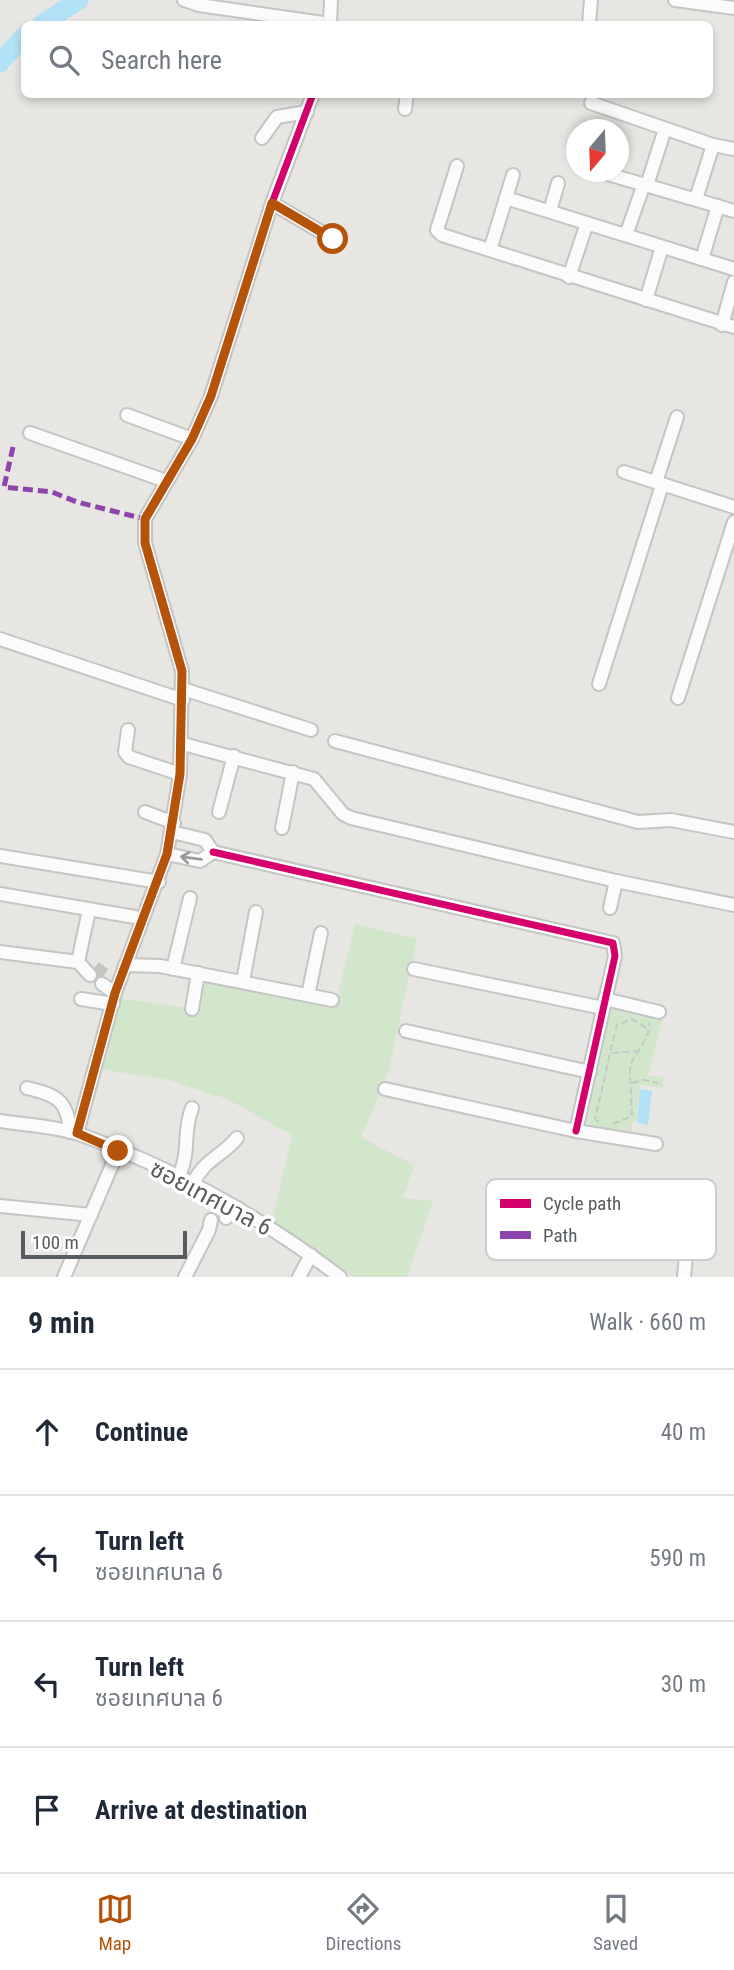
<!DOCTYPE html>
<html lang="en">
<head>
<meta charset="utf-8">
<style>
	:root { --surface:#fff; --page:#f2f2f3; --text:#1f2937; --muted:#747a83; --line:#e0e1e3; --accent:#b45309 }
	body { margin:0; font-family:"Roboto Condensed","Noto Sans Thai",sans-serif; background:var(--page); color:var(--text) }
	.compass { position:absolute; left:566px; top:119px; width:63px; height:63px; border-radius:50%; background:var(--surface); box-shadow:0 4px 10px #0003; rotate:199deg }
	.scale { position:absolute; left:21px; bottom:18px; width:166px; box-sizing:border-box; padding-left:7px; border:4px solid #575c60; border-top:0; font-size:19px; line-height:24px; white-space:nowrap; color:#575c60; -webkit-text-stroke:5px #fff; paint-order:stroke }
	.stop { position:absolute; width:21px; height:21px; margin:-16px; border:5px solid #b45309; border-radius:50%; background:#fff }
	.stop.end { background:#b45309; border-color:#fff; box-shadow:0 2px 7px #0008 }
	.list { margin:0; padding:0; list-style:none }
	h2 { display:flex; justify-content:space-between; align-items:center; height:91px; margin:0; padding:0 28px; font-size:30px }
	h2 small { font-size:23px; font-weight:400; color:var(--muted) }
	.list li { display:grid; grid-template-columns:46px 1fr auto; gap:21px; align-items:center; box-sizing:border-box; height:126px; padding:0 28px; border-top:2px solid var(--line) }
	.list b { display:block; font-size:26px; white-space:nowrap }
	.list p { margin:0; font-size:23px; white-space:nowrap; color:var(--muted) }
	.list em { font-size:23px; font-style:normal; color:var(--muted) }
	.icon { flex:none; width:38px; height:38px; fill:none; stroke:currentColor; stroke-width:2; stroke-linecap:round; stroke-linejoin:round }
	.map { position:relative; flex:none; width:734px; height:1277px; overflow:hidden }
	.search { position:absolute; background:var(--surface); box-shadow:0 4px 10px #0003; left:21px; right:21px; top:21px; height:77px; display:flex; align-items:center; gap:18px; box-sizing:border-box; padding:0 24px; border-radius:10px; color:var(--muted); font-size:26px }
	.sheet { height:595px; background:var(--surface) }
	nav { display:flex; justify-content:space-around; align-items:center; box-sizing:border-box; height:98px; border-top:2px solid var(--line); background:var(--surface); font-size:19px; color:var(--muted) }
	nav a { display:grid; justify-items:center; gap:4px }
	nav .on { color:var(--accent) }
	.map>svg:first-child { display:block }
	.green { fill:#d1e6cb }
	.water { fill:#b2e2f6 }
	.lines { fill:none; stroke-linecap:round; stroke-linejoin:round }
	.river { stroke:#b2e2f6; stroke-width:19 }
	.minor-tunnel { stroke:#c4c4c2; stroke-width:12; stroke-dasharray:12 6; stroke-linecap:butt }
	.minor-casing { stroke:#c4c5c4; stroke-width:16 }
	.path { stroke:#c4cac5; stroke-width:2; stroke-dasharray:7 3.5; stroke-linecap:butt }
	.minor { stroke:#fcfbfb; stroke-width:12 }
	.quiet { stroke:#8e44ad; stroke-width:5; stroke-dasharray:10 5; stroke-linecap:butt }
	.cycleway-casing { stroke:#fff; stroke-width:11 }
	.cycleway { stroke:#d6006c; stroke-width:7 }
	.oneway { stroke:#999c9e }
	.route { stroke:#b45309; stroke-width:9 }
	.labels { text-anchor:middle; stroke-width:7; stroke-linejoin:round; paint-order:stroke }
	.street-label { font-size:24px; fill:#575c60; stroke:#fff }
	.key { fill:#fff; stroke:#cdcecf; stroke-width:2 }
	.key-label { font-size:19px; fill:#575c60 }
</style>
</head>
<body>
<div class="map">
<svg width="734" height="1277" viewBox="0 0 734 1277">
	<rect width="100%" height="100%" fill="#e8e6e2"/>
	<g class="green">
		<polygon points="355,924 417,939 388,1074 361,1137 414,1165 403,1198 433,1201 407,1277 353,1277 272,1222 292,1135 227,1099 169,1080 101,1069 120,998 199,1010 202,981 335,1006"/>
		<polygon points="618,1008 663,1018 648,1076 663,1077 663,1088 640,1084 636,1122 632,1122 631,1131 589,1126 587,1122 611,1009"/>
	</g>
	<polygon class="water" points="640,1089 652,1091 648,1125 637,1123"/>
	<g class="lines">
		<g class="river">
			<polyline points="42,24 79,0"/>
			<polyline points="0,63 24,36"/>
		</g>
		<polyline class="minor-tunnel" points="95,967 106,975"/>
		<g class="minor-casing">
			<g id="minor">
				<polyline points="184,0 199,5 330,24 331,0"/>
				<polyline points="675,0 734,8"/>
				<polyline points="589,24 591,0"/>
				<polyline points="591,103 713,145 734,149"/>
				<polyline points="405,109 407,94"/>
				<polyline points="262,138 277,117 307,112"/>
				<polyline points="457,166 437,230 442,235 734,327"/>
				<polyline points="601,172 734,211"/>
				<polyline points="647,185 665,129"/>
				<polyline points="506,198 734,269"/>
				<polyline points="696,199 713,145"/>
				<polyline points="272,203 333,239"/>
				<polyline points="550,211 558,183"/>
				<polyline points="626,235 644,184"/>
				<polyline points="490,250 513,175"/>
				<polyline points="702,259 718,206"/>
				<polyline points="569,277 587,223"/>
				<polyline points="646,300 662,247"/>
				<polyline points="722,325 734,282"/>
				<polyline points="127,415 192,439"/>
				<polyline points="30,433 166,481"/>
				<polyline points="624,472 734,507"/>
				<polyline points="656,482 677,417"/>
				<polyline points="0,639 183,700"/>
				<polyline points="599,684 662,485"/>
				<polyline points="183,689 311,730"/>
				<polyline points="678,698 734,522"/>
				<polyline points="128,730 125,752 129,757 180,774"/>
				<polyline points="335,741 638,822 671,820 734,832"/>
				<polyline points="183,744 314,779 343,814 351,818 616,881 734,905"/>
				<polyline points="145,812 174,823"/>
				<polyline points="219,812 234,756"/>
				<polyline points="282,828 293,772"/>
				<polyline points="172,832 205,840 213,852"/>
				<polyline points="213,852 613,943 615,956 576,1131"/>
				<polyline points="167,854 200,861 213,852"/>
				<polyline points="0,856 159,882"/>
				<polyline points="0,894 135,917"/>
				<polyline points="610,908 616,881"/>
				<polyline points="89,910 78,962 90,975"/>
				<polyline points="0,952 78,962"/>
				<polyline points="125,965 160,966 332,1000"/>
				<polyline points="173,969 190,898"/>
				<polyline points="414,969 603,1008"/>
				<polyline points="243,981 256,912"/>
				<polyline points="102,984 115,993"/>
				<polyline points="308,995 321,933"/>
				<polyline points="81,999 113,1004"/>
				<polyline points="605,999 659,1012"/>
				<polyline points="192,1009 198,973"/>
				<polyline points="406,1031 590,1072"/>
				<path d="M 27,1088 C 56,1095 68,1100 70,1132"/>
				<polyline points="385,1089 576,1131 656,1144"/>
				<path d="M 0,1121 C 25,1125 55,1126 79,1134 C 173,1168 261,1217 340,1277"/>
				<polyline points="77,1133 115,993 167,854 180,774 182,671 145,543 145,519 192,439 211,396 272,203 313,94"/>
				<path d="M 179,1176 C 191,1149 182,1134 192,1108"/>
				<path d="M 193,1183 C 206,1158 220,1158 237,1138"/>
				<polyline points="0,1206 91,1215"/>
				<polyline points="226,1218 238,1208"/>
				<polyline points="64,1277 118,1151"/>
				<polyline points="185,1277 209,1230 211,1220"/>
				<polyline points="299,1277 311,1255"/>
				<polyline points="684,1277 686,1255"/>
			</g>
		</g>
		<g class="path">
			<polyline points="612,1053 637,1051"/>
			<polyline points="632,1083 644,1080 658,1083"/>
			<path d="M 598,1122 L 595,1118 C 603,1087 609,1055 617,1025 L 632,1019 L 648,1029"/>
			<polyline points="613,1124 632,1116 630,1071 632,1061 647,1037 650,1022"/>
		</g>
		<use href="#minor" class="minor"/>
		<polyline class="quiet" points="13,447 4,487 52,492 77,502 145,519"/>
		<g class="cycleway-casing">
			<g id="cycleway">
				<polyline points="213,852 613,943 615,956 576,1131"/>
				<polyline points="77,1133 115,993 167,854 180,774 182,671 145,543 145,519 192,439 211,396 272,203 313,94"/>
			</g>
		</g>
		<use href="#cycleway" class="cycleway"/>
	</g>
	<defs><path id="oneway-shaft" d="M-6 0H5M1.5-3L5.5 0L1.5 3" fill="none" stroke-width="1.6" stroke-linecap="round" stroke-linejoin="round" transform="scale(1.75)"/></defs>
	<use class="oneway" href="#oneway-shaft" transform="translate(191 858) rotate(-173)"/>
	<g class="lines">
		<polyline class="route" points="118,1151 77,1133 115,993 167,854 180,774 182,671 145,543 145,519 192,439 211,396 272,203 333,239"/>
	</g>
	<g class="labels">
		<g class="street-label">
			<text transform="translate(211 1198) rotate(28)" y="8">ซอยเทศบาล 6</text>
		</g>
	</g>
	<rect x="486" y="1179" width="230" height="81" rx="10" class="key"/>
	<rect x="500" y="1199" width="31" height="9" fill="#d6006c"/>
	<rect x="500" y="1231" width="31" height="8" fill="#8e44ad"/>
	<g class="key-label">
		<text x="543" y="1210">Cycle path</text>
		<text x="543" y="1242">Path</text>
	</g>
</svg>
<svg class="compass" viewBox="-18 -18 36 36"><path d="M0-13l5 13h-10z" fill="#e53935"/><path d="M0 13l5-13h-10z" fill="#747a83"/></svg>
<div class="scale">100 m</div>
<div class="stop" style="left:333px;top:239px"></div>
<div class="stop end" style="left:118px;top:1151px"></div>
<div class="search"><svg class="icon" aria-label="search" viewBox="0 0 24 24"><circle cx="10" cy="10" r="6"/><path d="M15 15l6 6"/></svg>Search here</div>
</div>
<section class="sheet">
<h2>9 min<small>Walk · 660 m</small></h2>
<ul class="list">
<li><svg class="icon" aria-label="ahead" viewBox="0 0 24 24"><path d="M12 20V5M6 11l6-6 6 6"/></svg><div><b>Continue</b></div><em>40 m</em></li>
<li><svg class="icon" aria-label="left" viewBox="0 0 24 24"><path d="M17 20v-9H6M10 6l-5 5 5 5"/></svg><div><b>Turn left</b><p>ซอยเทศบาล 6</p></div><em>590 m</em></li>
<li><svg class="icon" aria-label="left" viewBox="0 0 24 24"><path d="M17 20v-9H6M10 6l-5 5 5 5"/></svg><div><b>Turn left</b><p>ซอยเทศบาล 6</p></div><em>30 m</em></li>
<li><svg class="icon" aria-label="arrive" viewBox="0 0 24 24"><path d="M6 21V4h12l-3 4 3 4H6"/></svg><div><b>Arrive at destination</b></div></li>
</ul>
</section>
<nav>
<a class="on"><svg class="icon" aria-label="map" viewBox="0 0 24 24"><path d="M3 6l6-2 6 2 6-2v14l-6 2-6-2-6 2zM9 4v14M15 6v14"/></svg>Map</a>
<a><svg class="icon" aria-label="directions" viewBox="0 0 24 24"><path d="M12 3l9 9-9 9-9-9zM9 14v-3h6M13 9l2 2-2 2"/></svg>Directions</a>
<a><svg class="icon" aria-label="saved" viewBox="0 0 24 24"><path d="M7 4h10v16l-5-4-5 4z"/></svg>Saved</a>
</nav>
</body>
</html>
